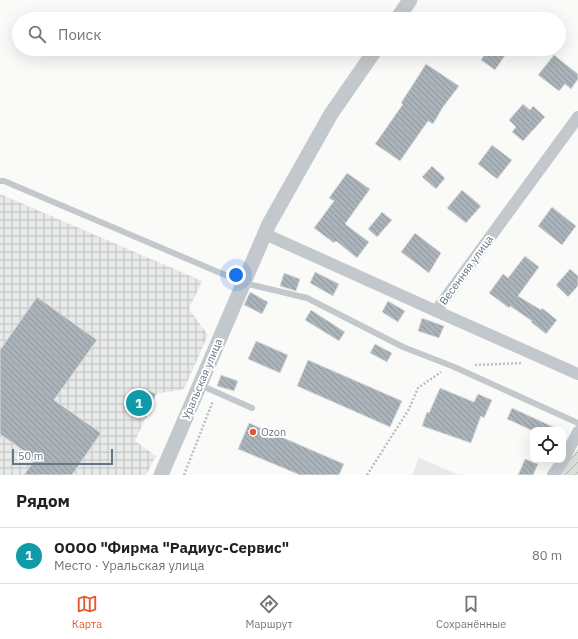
<!DOCTYPE html>
<html lang="ru">
<head>
<meta charset="utf-8">
<style>
	:root { --surface:#fff; --page:#f2f2f2; --text:#202124; --muted:#757577; --line:#e0e0e0; --accent:#e4572e }
	body { margin:0; font-family:"IBM Plex Sans",sans-serif; background:var(--page); color:var(--text) }
	.controls { position:absolute; right:12px; bottom:12px; display:grid; overflow:hidden; border-radius:8px; box-shadow:0 4px 16px #0002 }
	.controls button { width:36px; height:36px; display:grid; place-items:center; padding:0; border:0; border-bottom:1px solid var(--line); background:var(--surface); color:var(--text); font:20px sans-serif }
	.scale { position:absolute; left:12px; bottom:10px; width:101px; box-sizing:border-box; padding-left:4px; border:2px solid #657683; border-top:0; font-size:11px; line-height:14px; white-space:nowrap; color:#657683; -webkit-text-stroke:3px #fff; paint-order:stroke }
	.you { position:absolute; left:236px; top:275px; width:14px; height:14px; margin:-10px; border:3px solid #fff; border-radius:50%; background:#1a73e8; box-shadow:0 0 0 6px #1a73e833 }
	.badge { display:grid; place-items:center; width:26px; height:26px; border-radius:50%; background:var(--accent); color:#fff; font-size:13px; font-weight:700 }
	.pin { position:absolute; translate:-50% -50%; border:2px solid #fff; box-shadow:0 1px 4px #0006 }
	.list { margin:0; padding:0; list-style:none }
	h2 { display:flex; justify-content:space-between; align-items:center; height:52px; margin:0; padding:0 16px; font-size:17px }
	h2 small { font-size:13px; font-weight:400; color:var(--muted) }
	.list li { display:grid; grid-template-columns:26px 1fr auto; gap:12px; align-items:center; box-sizing:border-box; height:56px; padding:0 16px; border-top:1px solid var(--line) }
	.list b { display:block; font-size:15px; white-space:nowrap }
	.list p { margin:0; font-size:13px; white-space:nowrap; color:var(--muted) }
	.list em { font-size:13px; font-style:normal; color:var(--muted) }
	.icon { flex:none; width:22px; height:22px; fill:none; stroke:currentColor; stroke-width:2; stroke-linecap:round; stroke-linejoin:round }
	.map { position:relative; flex:none; width:578px; height:475px; overflow:hidden }
	.search { position:absolute; background:var(--surface); box-shadow:0 4px 16px #0002; left:12px; right:12px; top:12px; height:44px; display:flex; align-items:center; gap:10px; box-sizing:border-box; padding:0 14px; border-radius:22px; color:var(--muted); font-size:15px }
	.sheet { height:108px; background:var(--surface) }
	nav { display:flex; justify-content:space-around; align-items:center; box-sizing:border-box; height:56px; border-top:1px solid var(--line); background:var(--surface); font-size:11px; color:var(--muted) }
	nav a { display:grid; justify-items:center; gap:2px }
	nav .on { color:var(--accent) }
	.map>svg:first-child { display:block }
	.built { fill:#e8e9e9 }
	.industrial { fill:url(#industrial-grid) }
	.garden { fill:url(#garden-furrows) }
	.building { fill:url(#building-back-hatch); stroke:#dcdcda }
	.lines { fill:none; stroke-linecap:round; stroke-linejoin:round }
	.path { stroke:#bbbfc2; stroke-width:2.5; stroke-dasharray:2 2; stroke-linecap:butt }
	.service { stroke:#c3c8cc; stroke-width:6 }
	.minor { stroke:#c3c8cc; stroke-width:12 }
	.tertiary { stroke:#c3c8cc; stroke-width:15 }
	.poi-dot { fill:#e4572e; stroke:#fff; stroke-width:1.5 }
	.labels { text-anchor:middle; stroke-width:4; stroke-linejoin:round; paint-order:stroke }
	.street-label { font-size:11px; fill:#657683; stroke:#fff }
	.poi-label { font-size:11px; fill:#657683; stroke:#fff; text-anchor:start }
</style>
</head>
<body>
<div class="map">
<svg width="578" height="475" viewBox="0 0 578 475">
	<defs>
		<pattern id="industrial-grid" width="8" height="8" patternUnits="userSpaceOnUse"><rect width="8" height="8" fill="#e8e9e9"/><path d="M0 4h8M4 0v8" fill="none" stroke="#c0c1c2"/></pattern>
		<pattern id="garden-furrows" width="10" height="10" patternUnits="userSpaceOnUse"><rect width="10" height="10" fill="#dadfd7"/><path d="M-1 1l2-2M0 10L10 0M9 11l2-2" fill="none" stroke="#b4b9b4"/></pattern>
		<pattern id="building-back-hatch" width="6" height="6" patternUnits="userSpaceOnUse"><rect width="6" height="6" fill="#aab3b9"/><path d="M-1 5l2 2M0 0l6 6M5-1l2 2" fill="none" stroke="#8e969c"/></pattern>
	</defs>
	<rect width="100%" height="100%" fill="#fafaf8"/>
	<polygon class="built" points="419,458 459,475 412,475"/>
	<polygon class="industrial" points="0,194 202,281 189,309 208,335 184,389 156,394 135,441 156,456 146,475 0,475"/>
	<polygon class="garden" points="578,448 578,475 559,475"/>
	<g class="building">
		<polygon points="488,49 498,49 506,54 495,70 481,60"/>
		<polygon points="554,55 578,74 578,79 571,89 565,84 559,91 538,75"/>
		<polygon points="426,64 459,86 443,107 433,124 428,121 400,161 375,144 403,104 401,103"/>
		<polygon points="523,104 530,110 533,106 545,117 523,141 512,132 516,127 509,120"/>
		<polygon points="492,145 512,160 497,179 478,164"/>
		<polygon points="432,166 445,178 436,189 422,177"/>
		<polygon points="347,173 370,189 345,224 369,242 357,258 336,241 334,243 314,228 334,201 329,198"/>
		<polygon points="462,190 481,206 466,223 447,208"/>
		<polygon points="552,207 576,226 562,245 538,226"/>
		<polygon points="382,212 392,220 377,237 368,229"/>
		<polygon points="415,233 441,253 429,273 401,252"/>
		<polygon points="525,256 539,267 518,296 541,310 542,308 557,320 546,334 531,322 532,321 510,306 509,308 489,293 503,274 508,278"/>
		<polygon points="570,269 578,276 578,286 568,297 556,285"/>
		<polygon points="315,272 339,284 333,296 310,283"/>
		<polygon points="284,273 300,279 296,291 280,286"/>
		<polygon points="250,292 268,302 262,314 244,305"/>
		<polygon points="37,297 97,340 54,400 101,433 72,475 24,475 35,459 0,434 0,350"/>
		<polygon points="388,301 405,311 398,322 382,312"/>
		<polygon points="311,310 345,332 339,341 305,320"/>
		<polygon points="422,318 444,326 439,338 418,331"/>
		<polygon points="256,341 288,355 280,373 248,359"/>
		<polygon points="375,344 392,353 387,362 370,353"/>
		<polygon points="308,360 402,401 390,427 297,386"/>
		<polygon points="221,375 238,381 234,391 217,386"/>
		<polygon points="143,388 156,394 146,418 123,408 129,394 138,398"/>
		<polygon points="440,388 474,402 478,394 492,400 484,418 481,416 471,443 422,426 427,412 429,413"/>
		<polygon points="512,408 560,430 531,430 507,419"/>
		<polygon points="249,423 344,464 339,475 300,475 238,449"/>
		<polygon points="525,459 538,464 533,475 518,475"/>
	</g>
	<g class="lines">
		<g class="path">
			<polyline points="475,365 522,363"/>
			<polyline points="184,475 213,401"/>
			<polyline points="367,475 409,409 418,388 441,372"/>
		</g>
		<g class="service">
			<polyline points="0,181 4,181 244,283 307,298 403,347 452,366 578,423"/>
			<polyline points="200,385 252,408"/>
		</g>
		<g class="minor">
			<polyline points="265,234 436,311 578,117"/>
			<polyline points="436,311 578,374"/>
			<polyline points="553,475 562,462 578,432"/>
		</g>
		<g class="tertiary">
			<polyline points="397,19 410,0"/>
			<polyline points="161,475 269,224 331,114 376,49"/>
		</g>
	</g>
	<circle class="poi-dot" cx="253" cy="432" r="4"/>
	<g class="labels">
		<g class="street-label">
			<text transform="translate(466 270) rotate(-54)" y="4">Весенняя улица</text>
			<text transform="translate(202 379) rotate(-67)" y="4">Уральская улица</text>
		</g>
		<g class="poi-label">
			<text x="261" y="436">Ozon</text>
		</g>
	</g>
</svg>
<div class="controls">
<button><svg class="icon" aria-label="locate" viewBox="0 0 24 24"><circle cx="12" cy="12" r="6"/><path d="M12 2v4M12 18v4M2 12h4M18 12h4"/></svg></button>
</div>
<div class="scale">50 m</div>
<div class="you"></div>
<div class="pin badge" style="left:139px;top:403px;background:#0f9aa8">1</div>
<div class="search"><svg class="icon" aria-label="search" viewBox="0 0 24 24"><circle cx="10" cy="10" r="6"/><path d="M15 15l6 6"/></svg>Поиск</div>
</div>
<section class="sheet">
<h2>Рядом<small></small></h2>
<ul class="list">
<li><span class="badge" style="background:#0f9aa8">1</span><div><b>ОООО &quot;Фирма &quot;Радиус-Сервис&quot;</b><p>Место · Уральская улица</p></div><em>80 m</em></li>
</ul>
</section>
<nav>
<a class="on"><svg class="icon" aria-label="map" viewBox="0 0 24 24"><path d="M3 6l6-2 6 2 6-2v14l-6 2-6-2-6 2zM9 4v14M15 6v14"/></svg>Карта</a>
<a><svg class="icon" aria-label="directions" viewBox="0 0 24 24"><path d="M12 3l9 9-9 9-9-9zM9 14v-3h6M13 9l2 2-2 2"/></svg>Маршрут</a>
<a><svg class="icon" aria-label="saved" viewBox="0 0 24 24"><path d="M7 4h10v16l-5-4-5 4z"/></svg>Сохранённые</a>
</nav>
</body>
</html>
